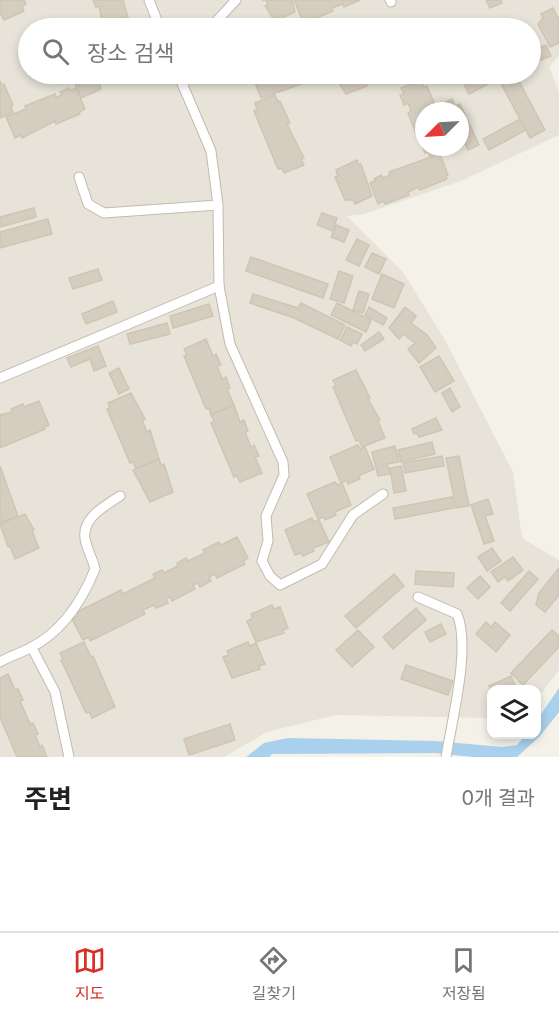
<!DOCTYPE html>
<html lang="ko">
<head>
<meta charset="utf-8">
<style>
	:root { --surface:#fff; --page:#f6f6f6; --text:#222; --muted:#767676; --line:#e0e0e0; --accent:#d93025 }
	body { margin:0; font-family:Inter,"Noto Sans KR",sans-serif; background:var(--page); color:var(--text) }
	.controls { position:absolute; right:18px; bottom:18px; display:grid; overflow:hidden; border-radius:12px; box-shadow:0 3px 9px #0003 }
	.controls button { width:54px; height:54px; display:grid; place-items:center; padding:0; border:0; border-bottom:2px solid var(--line); background:var(--surface); color:var(--text); font:30px sans-serif }
	.compass { position:absolute; left:415px; top:102px; width:54px; height:54px; border-radius:50%; background:var(--surface); box-shadow:0 3px 9px #0003; rotate:246deg }
	.list { margin:0; padding:0; list-style:none }
	h2 { display:flex; justify-content:space-between; align-items:center; height:78px; margin:0; padding:0 24px; font-size:26px }
	h2 small { font-size:20px; font-weight:400; color:var(--muted) }
	.icon { flex:none; width:33px; height:33px; fill:none; stroke:currentColor; stroke-width:2; stroke-linecap:round; stroke-linejoin:round }
	.map { position:relative; flex:none; width:559px; height:757px; overflow:hidden }
	.search { position:absolute; background:var(--surface); box-shadow:0 3px 9px #0003; left:18px; right:18px; top:18px; height:66px; display:flex; align-items:center; gap:15px; box-sizing:border-box; padding:0 21px; border-radius:33px; color:var(--muted); font-size:22px }
	.sheet { height:174px; background:var(--surface) }
	nav { display:flex; justify-content:space-around; align-items:center; box-sizing:border-box; height:84px; border-top:2px solid var(--line); background:var(--surface); font-size:16px; color:var(--muted) }
	nav a { display:grid; justify-items:center; gap:3px }
	nav .on { color:var(--accent) }
	.map>svg:first-child { display:block }
	.residential { fill:#e7e3d8; fill-rule:evenodd }
	.water { fill:#a9d0ed }
	.building { fill:#d5cdbf; stroke:#cfc5b3; stroke-width:1.5 }
	.lines { fill:none; stroke-linecap:round; stroke-linejoin:round }
	.minor-casing { stroke:#c2bbaf; stroke-width:11 }
	.minor { stroke:#fff; stroke-width:9 }
</style>
</head>
<body>
<div class="map">
<svg width="559" height="757" viewBox="0 0 559 757">
	<rect width="100%" height="100%" fill="#f4f1e9"/>
	<path class="residential" d="M 0,0 L 559,0 L 559,56 L 549,67 L 559,92 L 559,135 L 461,181 L 364,214 L 347,216 L 403,272 L 445,340 L 513,472 L 522,538 L 559,560 L 559,670 L 537,699 L 536,690 L 492,690 L 491,718 L 336,715 L 267,732 L 224,757 L 0,757 ZM 28,28 L 530,28 L 530,74 L 28,74 ZM 424,111 L 460,111 L 460,147 L 424,147 Z"/>
	<polygon class="water" points="559,688 559,712 540,736 517,757 473,757 436,753 272,754 269,757 246,757 264,743 288,738 435,741 502,747 517,745 526,735 536,734 537,720"/>
	<g class="building">
		<polygon points="0,0 24,0 26,4 22,6 24,11 4,20 0,13"/>
		<polygon points="93,0 123,0 129,21 109,28 107,23 103,25 99,6 96,7"/>
		<polygon points="262,0 292,0 295,12 275,21 265,6 268,5 266,0"/>
		<polygon points="294,0 360,0 344,7 343,4 332,8 333,11 309,21 308,18 302,20"/>
		<polygon points="486,0 501,0 502,3 490,8"/>
		<polygon points="553,8 559,20 559,43 550,47 538,24 543,18 541,14"/>
		<polygon points="530,29 537,42 530,45"/>
		<polygon points="546,45 551,56 530,64 530,52"/>
		<polygon points="68,74 98,74 101,89 81,98 73,78 70,79"/>
		<polygon points="264,74 331,74 322,77 320,74 315,76 316,79 261,98 254,80"/>
		<polygon points="337,74 364,74 367,86 346,94 337,80 339,79"/>
		<polygon points="484,74 496,74 498,79 469,94 464,84"/>
		<polygon points="496,74 515,74 545,130 530,138"/>
		<polygon points="421,79 424,87 427,86 436,107 434,111 424,111 424,142 421,134 417,136 408,113 411,111 408,103 404,105 400,95 404,94 401,88"/>
		<polygon points="0,81 2,85 4,84 13,105 11,107 13,112 0,118"/>
		<polygon points="69,88 70,91 76,88 85,109 79,112 80,114 56,124 55,121 22,138 21,135 15,138 6,117 26,109 25,106 55,94 56,97 62,95 60,92"/>
		<polygon points="275,95 278,102 280,101 290,123 287,124 304,158 301,159 304,165 284,173 282,168 278,169 254,111 257,109 255,103"/>
		<polygon points="452,99 455,106 460,104 479,145 468,150 460,133 460,111 450,111 446,102"/>
		<polygon points="520,119 526,130 489,150 483,139"/>
		<polygon points="424,142 424,147 450,149 430,157 428,152 425,153 421,143"/>
		<polygon points="440,154 448,175 446,176 447,179 420,190 419,187 408,192 409,195 385,204 384,201 378,204 370,183 375,181 374,179 381,175 383,178 390,175 389,172"/>
		<polygon points="357,160 359,165 361,164 372,196 355,204 353,200 345,200 335,177 338,176 336,170"/>
		<polygon points="34,208 36,217 0,227 0,217"/>
		<polygon points="322,213 337,218 333,231 317,225"/>
		<polygon points="48,219 52,234 0,248 0,232"/>
		<polygon points="336,225 349,230 344,242 331,237"/>
		<polygon points="357,239 369,245 359,266 346,260"/>
		<polygon points="372,253 386,259 379,274 365,267"/>
		<polygon points="251,257 328,284 323,298 246,271"/>
		<polygon points="98,269 102,280 73,289 69,278"/>
		<polygon points="339,271 353,276 344,303 330,299"/>
		<polygon points="382,274 404,284 394,308 372,299"/>
		<polygon points="359,291 369,294 363,313 353,310"/>
		<polygon points="253,294 298,308 301,303 345,325 338,339 294,318 250,303"/>
		<polygon points="113,301 117,312 86,324 82,314"/>
		<polygon points="337,303 371,320 366,332 331,315"/>
		<polygon points="209,304 213,316 173,328 170,316"/>
		<polygon points="369,307 387,318 383,325 365,315"/>
		<polygon points="405,307 416,316 411,323 427,335 436,348 419,363 408,349 415,343 403,334 399,339 389,328"/>
		<polygon points="167,323 170,334 130,344 127,334"/>
		<polygon points="347,327 362,334 357,344 353,342 351,346 340,340"/>
		<polygon points="379,332 384,339 365,351 361,345"/>
		<polygon points="206,339 213,356 216,354 221,365 217,366 222,379 226,377 230,388 227,389 234,405 211,415 209,408 206,409 184,356 187,355 184,349"/>
		<polygon points="98,346 106,366 94,371 90,359 71,367 67,358"/>
		<polygon points="439,356 454,381 435,392 420,367"/>
		<polygon points="119,368 129,389 119,394 109,373"/>
		<polygon points="356,370 370,398 368,399 380,420 378,421 385,438 362,447 359,440 356,441 333,387 336,386 333,380"/>
		<polygon points="450,388 460,407 452,412 442,393"/>
		<polygon points="131,393 145,419 142,420 147,432 150,430 159,459 136,469 133,462 130,463 107,409 110,408 108,403"/>
		<polygon points="39,401 49,425 44,427 45,429 0,448 0,415 12,412 11,409 23,404 24,407"/>
		<polygon points="234,405 240,422 244,420 248,431 245,432 251,447 254,445 259,456 255,457 262,473 240,482 237,476 234,477 211,423 214,421 211,415"/>
		<polygon points="436,418 442,430 419,437 417,433 414,434 412,429"/>
		<polygon points="432,442 435,454 401,462 398,450"/>
		<polygon points="358,445 360,449 365,447 374,469 358,476 360,479 348,484 347,480 341,483 330,457"/>
		<polygon points="395,446 399,462 387,464 390,474 378,476 372,452"/>
		<polygon points="442,456 444,466 405,473 403,463"/>
		<polygon points="459,456 469,506 456,508 446,458"/>
		<polygon points="159,459 161,465 164,464 173,492 150,502 133,470"/>
		<polygon points="0,466 18,516 0,523"/>
		<polygon points="401,466 406,491 394,493 390,468"/>
		<polygon points="335,482 337,485 342,483 351,505 335,512 336,515 325,520 324,517 318,519 307,494"/>
		<polygon points="452,497 454,508 395,519 393,508"/>
		<polygon points="488,499 493,514 485,516 494,541 484,544 471,505"/>
		<polygon points="25,514 34,530 32,531 39,548 15,559 10,546 8,547 0,524"/>
		<polygon points="312,518 314,522 319,520 329,542 313,548 314,551 303,556 301,553 295,555 285,530"/>
		<polygon points="237,537 248,558 243,561 245,564 217,578 215,574 209,577 211,581 200,587 198,583 193,585 195,589 172,601 170,597 166,599 168,603 156,608 154,605 143,610 145,614 90,641 89,637 83,640 72,619 78,616 77,612 121,590 123,594 155,578 153,574 162,570 164,573 178,566 177,563 186,558 188,561 205,553 203,550 219,542 221,545"/>
		<polygon points="492,548 501,561 487,571 478,557"/>
		<polygon points="513,557 523,570 508,581 505,577 498,582 491,572"/>
		<polygon points="559,568 559,595 545,612 536,605 539,593"/>
		<polygon points="416,571 454,573 453,587 415,584"/>
		<polygon points="529,571 538,579 510,611 501,603"/>
		<polygon points="394,574 404,586 356,628 345,616"/>
		<polygon points="480,576 490,587 478,599 467,588"/>
		<polygon points="272,605 274,609 280,607 288,628 283,630 284,633 256,642 247,621 253,618 251,614"/>
		<polygon points="416,608 426,620 393,649 383,637"/>
		<polygon points="486,622 491,627 495,622 510,635 496,652 476,634"/>
		<polygon points="441,624 446,634 430,642 425,632"/>
		<polygon points="358,630 374,647 352,667 336,650"/>
		<polygon points="552,630 559,636 559,647 523,685 511,673"/>
		<polygon points="84,642 91,657 93,656 115,707 92,718 89,712 86,713 61,660 63,659 60,653"/>
		<polygon points="248,642 250,646 256,643 265,664 259,666 260,669 232,678 223,657 229,655 227,651"/>
		<polygon points="406,665 453,681 448,695 401,679"/>
		<polygon points="8,674 15,690 18,689 23,700 20,701 30,724 33,723 38,734 35,735 40,747 42,745 47,757 17,757 0,717 0,678"/>
		<polygon points="511,676 517,690 492,690 489,686"/>
		<polygon points="230,724 235,740 189,755 184,739"/>
	</g>
	<g class="lines">
		<g class="minor-casing">
			<g id="minor">
				<polyline points="149,0 160,28"/>
				<polyline points="390,0 391,2"/>
				<polyline points="210,28 236,0"/>
				<polyline points="178,74 211,151 218,205 219,286 230,344 283,462 284,475 266,516 268,541 262,561 270,576 280,585 322,564 353,515 383,494"/>
				<polyline points="183,86 188,74"/>
				<polyline points="79,177 88,204 104,213 218,205"/>
				<polyline points="0,378 219,286"/>
				<path d="M 418,597 L 457,614 C 471,647 452,720 446,757"/>
				<polyline points="32,648 55,692 69,757"/>
				<path d="M 0,662 C 10,656 21,653 30,648 C 62,632 82,601 95,569 C 93,559 86,548 85,538 C 82,518 106,505 120,496"/>
			</g>
		</g>
		<use href="#minor" class="minor"/>
	</g>
</svg>
<div class="controls">
<button><svg class="icon" aria-label="layers" viewBox="0 0 24 24"><path d="M12 4l9 5-9 5-9-5zM3 14l9 5 9-5"/></svg></button>
</div>
<svg class="compass" viewBox="-18 -18 36 36"><path d="M0-13l5 13h-10z" fill="#e53935"/><path d="M0 13l5-13h-10z" fill="#767676"/></svg>
<div class="search"><svg class="icon" aria-label="search" viewBox="0 0 24 24"><circle cx="10" cy="10" r="6"/><path d="M15 15l6 6"/></svg>장소 검색</div>
</div>
<section class="sheet">
<h2>주변<small>0개 결과</small></h2>
<ul class="list">
</ul>
</section>
<nav>
<a class="on"><svg class="icon" aria-label="map" viewBox="0 0 24 24"><path d="M3 6l6-2 6 2 6-2v14l-6 2-6-2-6 2zM9 4v14M15 6v14"/></svg>지도</a>
<a><svg class="icon" aria-label="directions" viewBox="0 0 24 24"><path d="M12 3l9 9-9 9-9-9zM9 14v-3h6M13 9l2 2-2 2"/></svg>길찾기</a>
<a><svg class="icon" aria-label="saved" viewBox="0 0 24 24"><path d="M7 4h10v16l-5-4-5 4z"/></svg>저장됨</a>
</nav>
</body>
</html>
